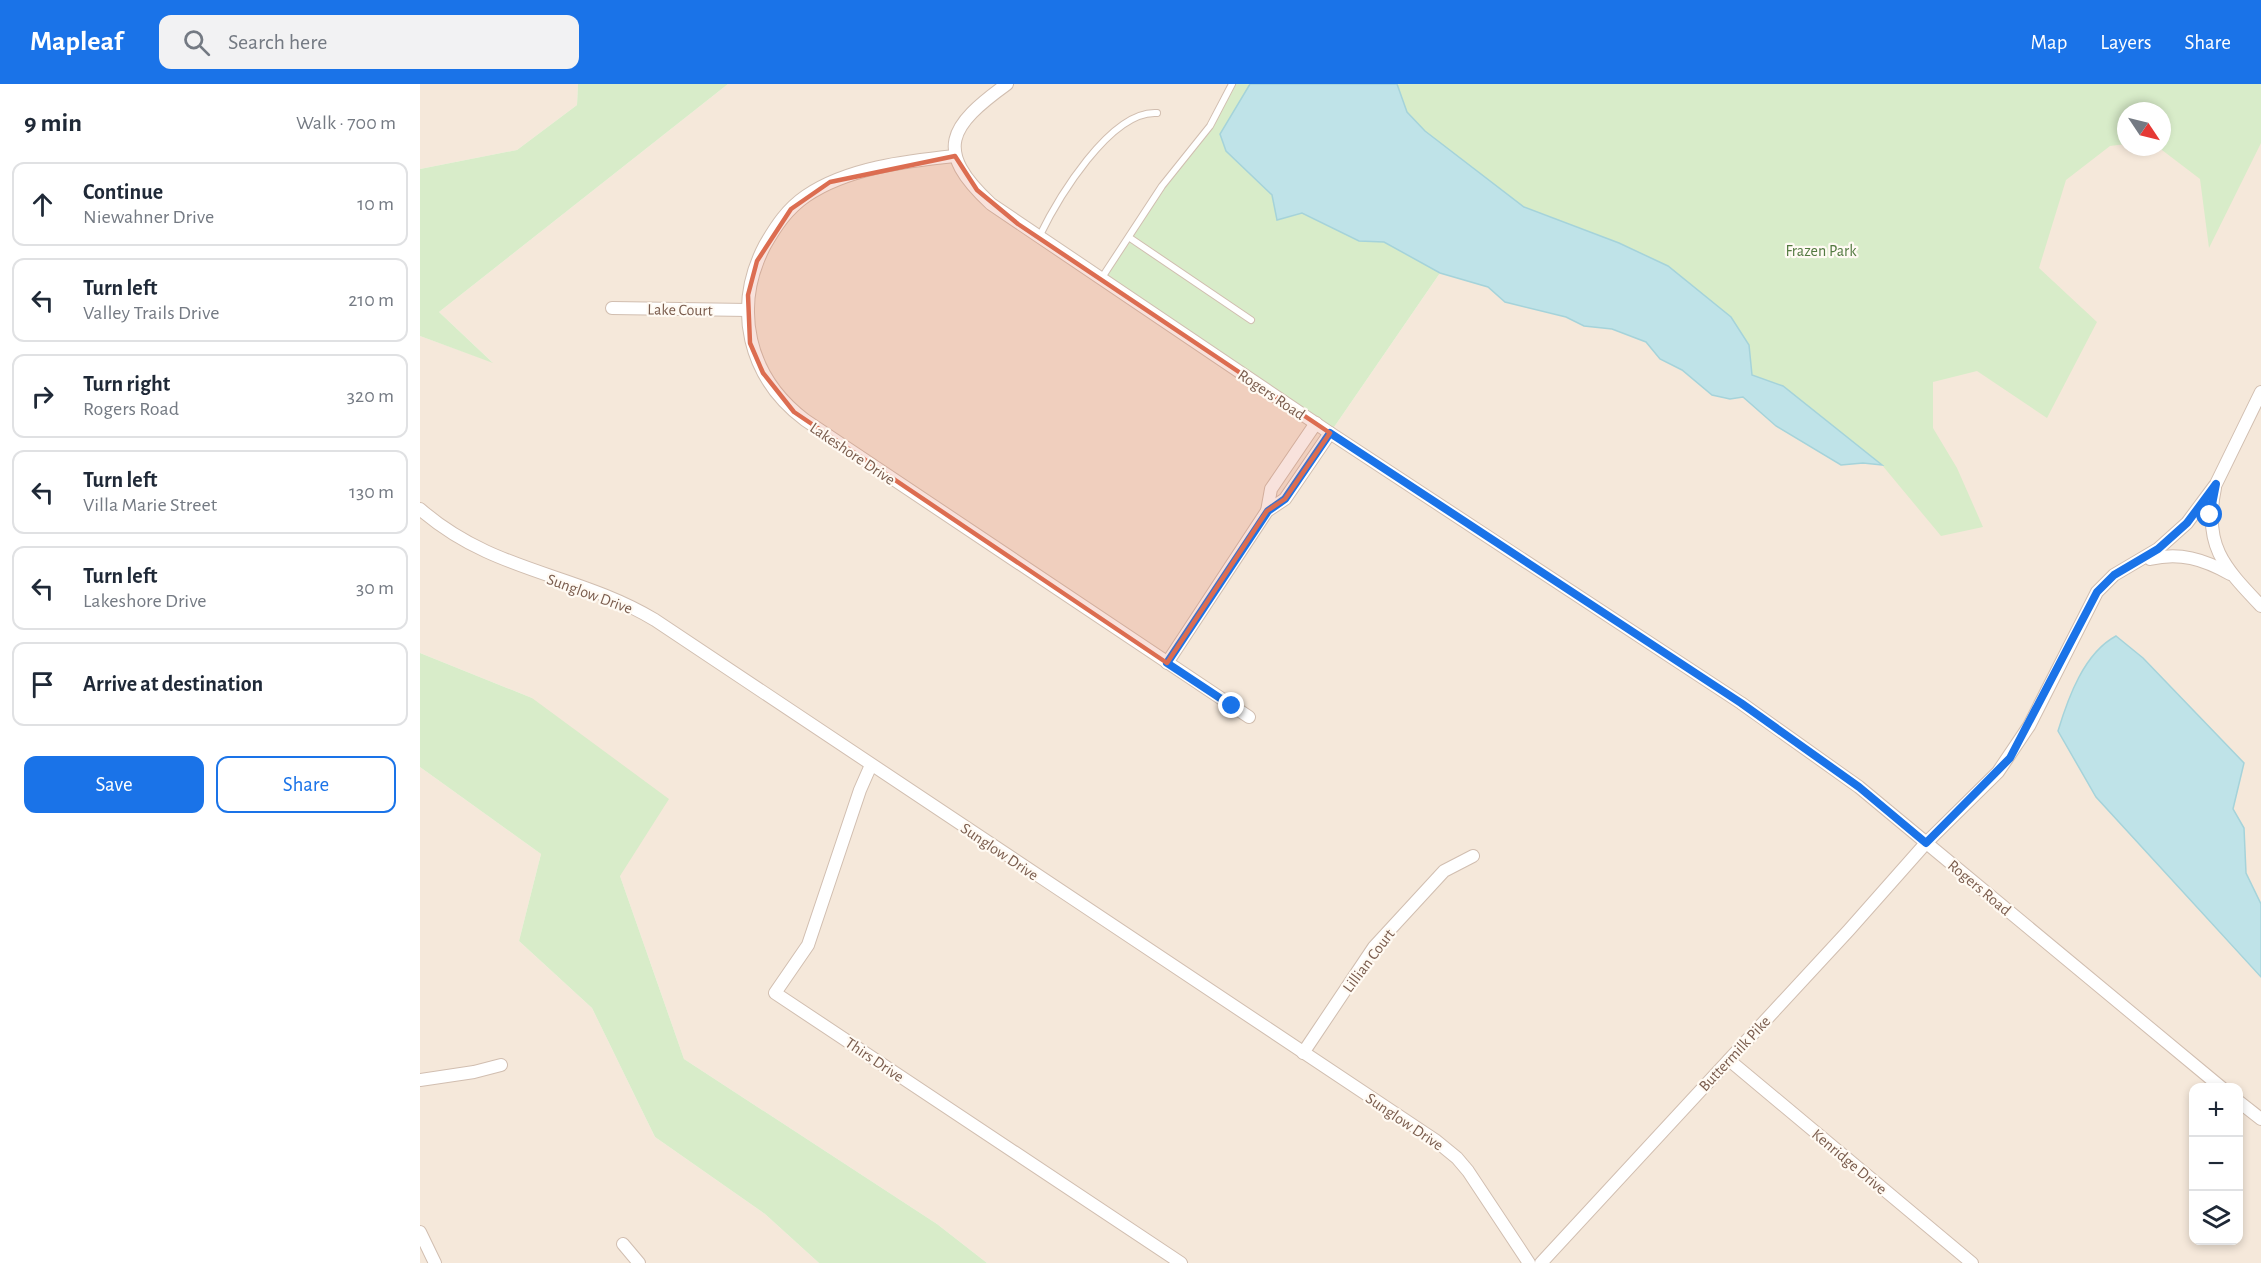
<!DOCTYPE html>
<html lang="en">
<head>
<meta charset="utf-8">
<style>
	:root { --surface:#fff; --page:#f2f2f3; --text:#1f2937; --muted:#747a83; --line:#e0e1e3; --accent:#1a73e8 }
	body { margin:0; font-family:"Alegreya Sans",sans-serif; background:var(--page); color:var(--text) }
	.controls { position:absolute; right:18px; bottom:18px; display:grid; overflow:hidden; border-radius:12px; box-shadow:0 3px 9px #0003 }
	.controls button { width:54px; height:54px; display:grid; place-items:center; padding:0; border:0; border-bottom:2px solid var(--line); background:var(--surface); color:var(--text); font:30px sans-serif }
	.compass { position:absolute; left:1697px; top:18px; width:54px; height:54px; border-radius:50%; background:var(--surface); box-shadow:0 3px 9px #0003; rotate:125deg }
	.stop { position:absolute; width:18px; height:18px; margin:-14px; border:4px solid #1a73e8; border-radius:50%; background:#fff }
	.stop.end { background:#1a73e8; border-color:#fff; box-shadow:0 2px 6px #0008 }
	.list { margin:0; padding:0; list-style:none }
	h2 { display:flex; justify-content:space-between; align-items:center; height:78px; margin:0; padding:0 24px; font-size:26px }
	h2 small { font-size:20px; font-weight:400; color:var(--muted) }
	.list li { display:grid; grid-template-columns:39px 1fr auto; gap:18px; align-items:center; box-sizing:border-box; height:84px; margin:0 12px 12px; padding:0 12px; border:2px solid var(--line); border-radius:12px }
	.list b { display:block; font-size:22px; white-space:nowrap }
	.list p { margin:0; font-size:20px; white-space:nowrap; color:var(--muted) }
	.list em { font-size:20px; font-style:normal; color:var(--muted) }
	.actions { display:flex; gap:12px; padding:18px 24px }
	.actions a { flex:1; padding:14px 0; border:2px solid var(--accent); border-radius:12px; text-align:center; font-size:21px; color:var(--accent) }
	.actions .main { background:var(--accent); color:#fff }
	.icon { flex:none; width:33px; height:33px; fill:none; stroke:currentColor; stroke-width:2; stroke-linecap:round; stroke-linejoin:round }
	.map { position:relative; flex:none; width:1841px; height:1179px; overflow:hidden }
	header { display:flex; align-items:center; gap:36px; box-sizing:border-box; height:84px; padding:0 30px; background:var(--accent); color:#fff }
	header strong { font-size:28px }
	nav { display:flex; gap:33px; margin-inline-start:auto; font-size:21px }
	.search { width:420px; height:54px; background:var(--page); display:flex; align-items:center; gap:15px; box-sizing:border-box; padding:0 21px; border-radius:12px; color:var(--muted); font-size:22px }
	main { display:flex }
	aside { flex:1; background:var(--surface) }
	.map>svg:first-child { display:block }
	.residential { fill:#f5e8da; fill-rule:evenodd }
	.green { fill:#d8ecc9 }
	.water { fill:#bfe3e8; stroke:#a5d3da; stroke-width:1.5 }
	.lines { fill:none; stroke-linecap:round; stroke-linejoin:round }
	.lane-casing { stroke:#d1beb0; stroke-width:8 }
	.street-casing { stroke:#d1beb0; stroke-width:14 }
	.lane { stroke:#fff; stroke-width:6 }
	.street { stroke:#fff; stroke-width:12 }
	.route { stroke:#1a73e8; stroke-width:8 }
	.marked { fill:#dc6d51; fill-opacity:0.2; stroke:#dc6d51; stroke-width:4.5; stroke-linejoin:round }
	.labels { text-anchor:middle; stroke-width:4.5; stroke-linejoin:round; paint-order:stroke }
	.park-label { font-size:16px; fill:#537a41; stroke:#fffaf3 }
	.street-label { font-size:16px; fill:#7a5c4d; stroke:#fffaf3 }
</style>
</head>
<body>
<header>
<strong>Mapleaf</strong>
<div class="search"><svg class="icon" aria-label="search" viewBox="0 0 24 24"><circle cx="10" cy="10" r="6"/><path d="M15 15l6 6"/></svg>Search here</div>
<nav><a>Map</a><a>Layers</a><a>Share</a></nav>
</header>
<main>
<aside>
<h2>9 min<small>Walk · 700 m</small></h2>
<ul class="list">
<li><svg class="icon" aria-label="ahead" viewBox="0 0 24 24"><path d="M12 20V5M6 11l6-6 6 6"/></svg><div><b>Continue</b><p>Niewahner Drive</p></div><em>10 m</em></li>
<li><svg class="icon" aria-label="left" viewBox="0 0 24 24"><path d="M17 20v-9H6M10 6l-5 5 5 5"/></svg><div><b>Turn left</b><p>Valley Trails Drive</p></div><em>210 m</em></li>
<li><svg class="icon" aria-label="right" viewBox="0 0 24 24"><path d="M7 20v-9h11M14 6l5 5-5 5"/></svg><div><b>Turn right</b><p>Rogers Road</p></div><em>320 m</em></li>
<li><svg class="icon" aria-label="left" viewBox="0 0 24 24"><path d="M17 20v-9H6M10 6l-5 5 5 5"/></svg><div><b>Turn left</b><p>Villa Marie Street</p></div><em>130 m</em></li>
<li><svg class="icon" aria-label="left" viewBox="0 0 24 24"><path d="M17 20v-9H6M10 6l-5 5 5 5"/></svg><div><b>Turn left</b><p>Lakeshore Drive</p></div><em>30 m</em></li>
<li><svg class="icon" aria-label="arrive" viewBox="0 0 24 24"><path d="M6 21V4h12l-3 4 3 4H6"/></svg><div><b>Arrive at destination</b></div></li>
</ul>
<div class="actions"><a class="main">Save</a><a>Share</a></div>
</aside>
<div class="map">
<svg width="1841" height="1179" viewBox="0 0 1841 1179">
	<rect width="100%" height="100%" fill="#fdf6ec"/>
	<g class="residential">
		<polygon points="0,0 158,0 157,21 97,66 0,85"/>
		<path d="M 308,0 L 812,0 L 910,349 L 1020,189 L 1068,203 L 1085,218 L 1146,233 L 1164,242 L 1192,245 L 1226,258 L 1240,275 L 1262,286 L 1292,311 L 1310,315 L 1323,313 L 1356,342 L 1421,381 L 1443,379 L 1462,381 L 1697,0 L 1841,0 L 1841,1179 L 567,1179 L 517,1140 L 264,975 L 200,792 L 112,614 L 0,569 L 0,252 L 72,278 L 19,228 ZM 1706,27 L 1742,27 L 1742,63 L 1706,63 ZM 1774,1004 L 1818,1004 L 1818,1156 L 1774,1156 Z"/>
		<polygon points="0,683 121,770 99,857 172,924 235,1053 345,1130 399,1179 0,1179"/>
	</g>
	<g class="green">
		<polygon points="158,0 308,0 19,228 73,279 0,252 0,85 97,66 157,21"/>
		<polygon points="812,0 1841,0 1841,59 1789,164 1780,95 1738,63 1742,63 1742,27 1706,27 1706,60 1690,62 1646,96 1619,184 1677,238 1627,334 1557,287 1513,298 1513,344 1537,384 1563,443 1521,452 1462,381 1443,379 1421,381 1356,342 1323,313 1310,315 1292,311 1262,286 1240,275 1226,258 1192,245 1164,242 1146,233 1085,218 1068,203 1020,189 910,349 681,195 742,102 790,42"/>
		<polygon points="0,569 112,614 249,715 200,792 264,975 517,1140 567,1179 399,1179 345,1130 235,1053 172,924 99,857 121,770 0,683"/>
	</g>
	<g class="water">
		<polygon points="830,0 977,0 987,28 1005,47 1104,123 1199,159 1248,182 1311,233 1329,261 1332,291 1363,302 1462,381 1443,379 1421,381 1356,342 1323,313 1310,315 1292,311 1262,286 1240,275 1226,258 1192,245 1164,242 1146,233 1085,218 1068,203 1020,189 964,158 939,157 882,129 857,136 852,111 806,67 800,50"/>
		<path d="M 1696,552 L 1723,574 L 1824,679 L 1813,725 L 1824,744 L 1826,789 L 1841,820 L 1841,893 L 1676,713 L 1638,647 C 1648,614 1664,569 1696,552 Z"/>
	</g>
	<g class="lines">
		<g class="lane-casing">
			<g id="lane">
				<path d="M 619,153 C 637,116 690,26 737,29"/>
				<polyline points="710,154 831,236"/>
				<polyline points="681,195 742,102 790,42 812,0"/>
			</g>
		</g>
		<g class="street-casing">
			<g id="street">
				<path d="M 587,0 C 529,42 513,66 571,120 L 910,349 L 1321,619 L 1439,703 L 1802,1004"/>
				<path d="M 535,72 C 486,77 427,84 386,112 C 367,125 356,142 345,161 C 312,224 328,293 385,336 L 829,633"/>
				<polyline points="192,224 328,226"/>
				<path d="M 1795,404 C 1783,461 1803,482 1841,522"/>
				<path d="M 0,425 C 73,489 157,489 235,536 L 1015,1056 L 1037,1074 L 1048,1087 L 1109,1179"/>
				<polyline points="847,427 851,405 896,339"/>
				<path d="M 1730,475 C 1760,468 1783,475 1810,490"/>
				<polyline points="747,579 847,427 865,415 910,349"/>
				<polyline points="451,681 440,706 388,861 355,909 761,1179"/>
				<polyline points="883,969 954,863 1024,787 1053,772"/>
				<polyline points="1309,976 1552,1179"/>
				<polyline points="0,996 54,988 81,981"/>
				<polyline points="1818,1017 1841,1035"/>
				<polyline points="0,1148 15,1179"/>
				<polyline points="203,1160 219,1179"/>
				<polyline points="1121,1179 1429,846 1506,759 1578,688 1609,642 1677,508 1694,491 1738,465 1767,439 1796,400 1841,308"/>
			</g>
		</g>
		<use href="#lane" class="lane"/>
		<use href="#street" class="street"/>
	</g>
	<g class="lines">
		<polyline class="route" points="812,622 747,579 848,427 865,415 910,349 1321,619 1439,703 1506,759 1590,674 1677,508 1694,491 1738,465 1767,439 1796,400 1790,431"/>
	</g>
	<path class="marked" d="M 535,72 L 557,106 L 598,140 L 910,349 L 865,415 L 847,427 L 747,579 L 374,328 L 343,289 L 330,259 L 328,211 L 337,177 L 371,125 L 410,98 Z"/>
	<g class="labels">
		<g class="park-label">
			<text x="1401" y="172">Frazen Park</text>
		</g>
		<g class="street-label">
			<text transform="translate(260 225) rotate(1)" y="6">Lake Court</text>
			<text transform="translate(852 310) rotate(34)" y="6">Rogers Road</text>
			<text transform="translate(433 369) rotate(34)" y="6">Lakeshore Drive</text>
			<text transform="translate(170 509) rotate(20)" y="6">Sunglow Drive</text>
			<text transform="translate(580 767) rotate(34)" y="6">Sunglow Drive</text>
			<text transform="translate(1560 803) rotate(40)" y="6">Rogers Road</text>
			<text transform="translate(948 876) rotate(-53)" y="6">Lillian Court</text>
			<text transform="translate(1314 969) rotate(-47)" y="6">Buttermilk Pike</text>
			<text transform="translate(455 975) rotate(34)" y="6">Thirs Drive</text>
			<text transform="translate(985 1037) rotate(34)" y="6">Sunglow Drive</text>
			<text transform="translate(1430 1077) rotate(40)" y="6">Kenridge Drive</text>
		</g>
	</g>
</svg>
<div class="controls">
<button>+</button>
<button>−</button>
<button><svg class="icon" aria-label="layers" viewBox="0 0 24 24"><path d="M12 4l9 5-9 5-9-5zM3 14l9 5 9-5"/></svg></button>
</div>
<svg class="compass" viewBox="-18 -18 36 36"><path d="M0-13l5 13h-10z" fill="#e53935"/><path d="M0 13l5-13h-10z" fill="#747a83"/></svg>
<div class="stop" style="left:1790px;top:431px"></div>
<div class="stop end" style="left:812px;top:622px"></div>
</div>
</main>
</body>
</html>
